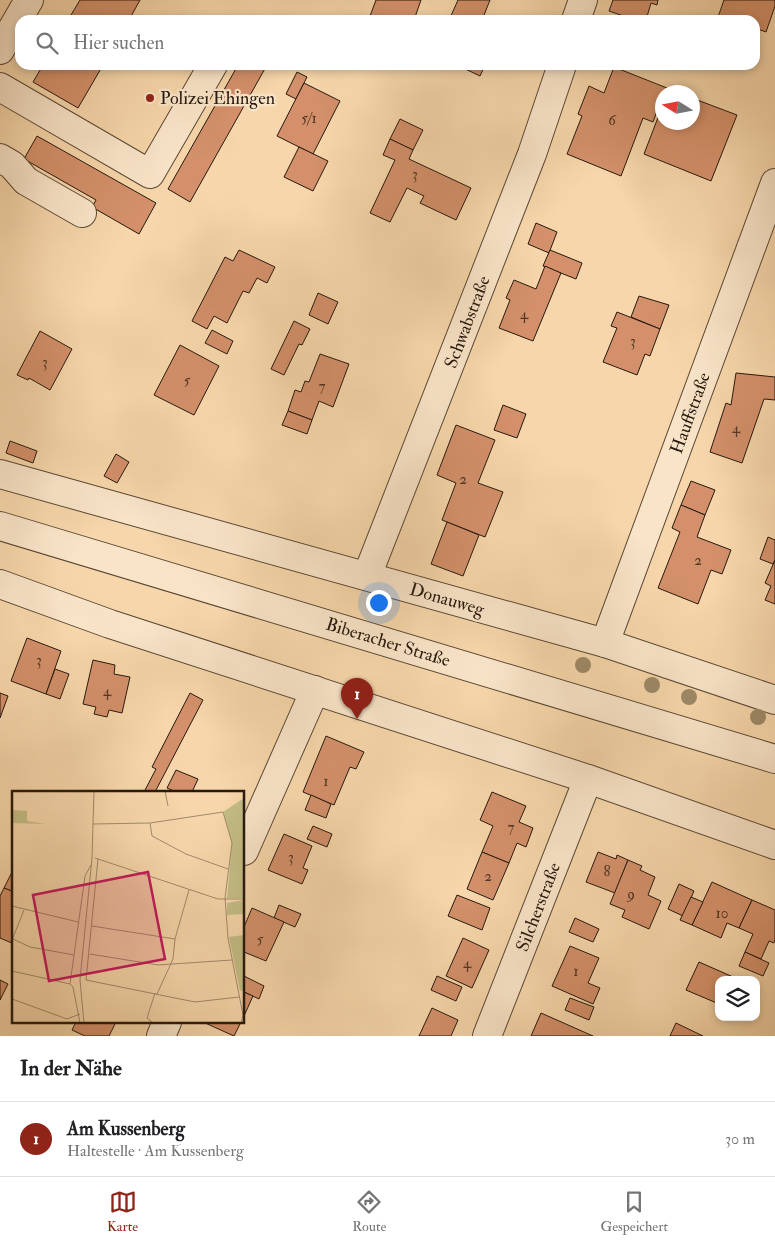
<!DOCTYPE html>
<html lang="de">
<head>
<meta charset="utf-8">
<style>
	:root { --surface:#fff; --page:#f6f6f6; --text:#202124; --muted:#757577; --line:#e0e0e0; --accent:#8f2418 }
	body { margin:0; font-family:"IM FELL Double Pica",serif; background:var(--page); color:var(--text) }
	.controls { position:absolute; right:15px; bottom:15px; display:grid; overflow:hidden; border-radius:10px; box-shadow:0 2px 8px #0003 }
	.controls button { width:45px; height:45px; display:grid; place-items:center; padding:0; border:0; border-bottom:1px solid var(--line); background:var(--surface); color:var(--text); font:25px sans-serif }
	.compass { position:absolute; left:655px; top:85px; width:45px; height:45px; border-radius:50%; background:var(--surface); box-shadow:0 2px 8px #0003; rotate:281deg }
	.you { position:absolute; left:378px; top:602px; width:18px; height:18px; margin:-12px; border:4px solid #fff; border-radius:50%; background:#1a73e8; box-shadow:0 0 0 8px #1a73e833 }
	.badge { display:grid; place-items:center; width:32px; height:32px; border-radius:50%; background:var(--accent); color:#fff; font-size:16px; font-weight:700 }
	.pin { position:absolute; translate:-50% -41px; filter:drop-shadow(0 1px 2px #0008) }
	.pin::after { content:''; position:absolute; top:26px; width:18px; height:15px; background:inherit; clip-path:polygon(0 0,100% 0,50% 100%) }
	.list { margin:0; padding:0; list-style:none }
	h2 { display:flex; justify-content:space-between; align-items:center; height:65px; margin:0; padding:0 20px; font-size:21px }
	h2 small { font-size:16px; font-weight:400; color:var(--muted) }
	.list li { display:grid; grid-template-columns:32px 1fr auto; gap:15px; align-items:center; box-sizing:border-box; height:75px; padding:0 20px; border-top:1px solid var(--line) }
	.list b { display:block; font-size:19px; white-space:nowrap }
	.list p { margin:0; font-size:16px; white-space:nowrap; color:var(--muted) }
	.list em { font-size:16px; font-style:normal; color:var(--muted) }
	.icon { flex:none; width:28px; height:28px; fill:none; stroke:currentColor; stroke-width:2; stroke-linecap:round; stroke-linejoin:round }
	.map { position:relative; flex:none; width:775px; height:1036px; overflow:hidden }
	.search { position:absolute; background:var(--surface); box-shadow:0 2px 8px #0003; left:15px; right:15px; top:15px; height:55px; display:flex; align-items:center; gap:12px; box-sizing:border-box; padding:0 18px; border-radius:15px; color:var(--muted); font-size:19px }
	.sheet { height:140px; background:var(--surface) }
	nav { display:flex; justify-content:space-around; align-items:center; box-sizing:border-box; height:70px; border-top:1px solid var(--line); background:var(--surface); font-size:14px; color:var(--muted) }
	nav a { display:grid; justify-items:center; gap:2px }
	nav .on { color:var(--accent) }
	.map>svg:first-child { display:block }
	.building { fill:#d3906a; stroke:#26190e }
	.lines { fill:none; stroke-linecap:round; stroke-linejoin:round }
	.minor-casing { stroke:#5a4835; stroke-width:30 }
	.minor { stroke:#f9e4c8; stroke-width:28 }
	.tree { fill:#9d8967 }
	.poi-dot { fill:#8f2418; stroke:#f9e4c8; stroke-width:2 }
	.labels { text-anchor:middle; stroke-width:4.5; stroke-linejoin:round; paint-order:stroke }
	.number-label { font-size:15px; fill:#513725 }
	.poi-label { font-size:18px; fill:#26190e; stroke:#f9e4c8; text-anchor:start }
	.street-label { font-size:18px; fill:#26190e; stroke:#f9e4c8 }
	.inset-road { fill:none; stroke:#a38a6c; stroke-width:1 }
	.view { fill:#c2185b; fill-opacity:0.15; stroke:#c2185b; stroke-width:2.5 }
	.inset-edge { fill:none; stroke:#26190e; stroke-width:2.5 }
</style>
</head>
<body>
<div class="map">
<svg width="775" height="1036" viewBox="0 0 775 1036">
	<rect width="100%" height="100%" fill="#f6d6aa"/>
	<filter id="stains"><feTurbulence type="fractalNoise" baseFrequency=".004" numOctaves="4"/><feColorMatrix values="0 0 0 0 .2 0 0 0 0 .09 0 0 0 0 .02 0 0 0 .5 -.17"/></filter>
	<radialGradient id="worn" r=".72"><stop offset=".6" stop-color="#630" stop-opacity="0"/><stop offset="1" stop-color="#630" stop-opacity=".3"/></radialGradient>
	<g class="building">
		<polygon points="80,0 140,0 129,20 68,20"/>
		<polygon points="376,0 421,0 414,20 381,20 370,16"/>
		<polygon points="458,0 490,0 482,20 470,20 466,18 466,20 454,20 450,18"/>
		<polygon points="613,0 658,0 657,5 651,3 646,20 635,20 609,11"/>
		<polygon points="724,0 775,0 775,6 766,32 755,28 755,20 717,20"/>
		<polygon points="43,65 103,65 78,108 33,82"/>
		<polygon points="238,65 267,65 190,202 168,189"/>
		<polygon points="457,65 485,65 480,76"/>
		<polygon points="614,67 667,88 665,92 662,92 662,98 653,122 643,118 621,176 567,154 582,116 578,114 589,86 604,93"/>
		<polygon points="297,72 307,77 296,99 286,94"/>
		<polygon points="304,83 340,101 313,154 277,136"/>
		<polygon points="692,98 737,115 711,181 644,154 662,107 662,122 692,122"/>
		<polygon points="400,119 423,130 413,150 390,139"/>
		<polygon points="37,136 156,203 139,234 92,207 96,200 24,159"/>
		<polygon points="390,139 413,150 409,159 471,188 456,220 420,203 424,196 407,188 390,222 370,213 395,160 383,155"/>
		<polygon points="299,147 328,161 313,191 284,177"/>
		<polygon points="536,223 557,232 549,253 528,244"/>
		<polygon points="239,250 275,267 267,283 257,278 249,293 243,291 227,323 214,316 207,329 192,321 225,257 233,261"/>
		<polygon points="550,250 582,263 576,279 543,266"/>
		<polygon points="545,266 561,273 533,341 499,328 510,300 506,298 514,280 536,289"/>
		<polygon points="318,293 338,302 328,324 309,315"/>
		<polygon points="639,296 669,305 660,329 631,317"/>
		<polygon points="617,312 660,329 650,356 645,354 637,375 603,362 617,328 611,326"/>
		<polygon points="294,321 310,329 302,345 299,344 284,375 271,369"/>
		<polygon points="212,330 233,341 227,354 205,343"/>
		<polygon points="40,331 72,349 50,390 29,378 28,380 17,375"/>
		<polygon points="180,345 219,366 194,415 154,395"/>
		<polygon points="320,354 349,364 333,407 319,401 312,420 288,411 295,390 301,392 305,381 309,382"/>
		<polygon points="736,373 775,377 775,400 764,399 742,463 710,452 726,403 731,405"/>
		<polygon points="503,405 526,414 517,438 494,430"/>
		<polygon points="288,411 312,420 307,434 282,425"/>
		<polygon points="456,425 495,440 478,483 503,492 485,537 442,520 456,483 437,475"/>
		<polygon points="10,441 37,451 33,463 6,453"/>
		<polygon points="116,454 129,462 117,483 104,476"/>
		<polygon points="691,481 715,490 705,515 681,505"/>
		<polygon points="681,505 705,515 697,537 731,550 722,574 711,570 698,604 658,588 680,532 672,528"/>
		<polygon points="447,522 479,535 463,576 431,564"/>
		<polygon points="768,537 775,540 775,560 773,564 760,559"/>
		<polygon points="775,560 775,604 765,600 771,586 765,583"/>
		<polygon points="27,638 61,651 46,694 11,681"/>
		<polygon points="93,660 115,665 114,674 130,677 122,713 109,710 107,717 94,714 96,707 83,704"/>
		<polygon points="55,669 69,674 60,699 46,694"/>
		<polygon points="0,693 8,696 0,718"/>
		<polygon points="190,693 203,700 155,792 144,792 156,769 152,767"/>
		<polygon points="326,736 364,752 356,769 350,767 334,805 303,792"/>
		<polygon points="176,770 198,779 192,792 176,792 167,788"/>
		<polygon points="492,792 526,806 519,822 533,828 526,847 517,843 509,863 482,852 493,826 480,820"/>
		<polygon points="311,795 331,804 326,818 305,810"/>
		<polygon points="313,826 332,834 327,847 307,839"/>
		<polygon points="284,834 312,846 303,868 308,870 302,884 268,870"/>
		<polygon points="482,852 509,863 493,900 467,889"/>
		<polygon points="598,852 616,859 617,855 628,860 615,893 586,882"/>
		<polygon points="628,860 642,866 640,870 655,877 648,895 661,901 649,929 622,917 625,910 610,904"/>
		<polygon points="14,868 14,892 4,888"/>
		<polygon points="712,882 752,900 739,928 727,923 721,938 692,925"/>
		<polygon points="679,884 694,891 683,916 668,909"/>
		<polygon points="4,888 14,892 14,944 0,938 0,896"/>
		<polygon points="457,895 490,908 482,930 448,916"/>
		<polygon points="691,897 703,902 692,925 680,920"/>
		<polygon points="752,900 775,910 775,940 774,943 769,941 761,959 745,952 753,934 739,928"/>
		<polygon points="279,905 301,914 295,927 274,918"/>
		<polygon points="252,908 284,922 266,961 244,952 244,927"/>
		<polygon points="575,918 599,929 593,942 569,932"/>
		<polygon points="463,938 489,950 472,988 446,976"/>
		<polygon points="570,946 599,958 588,983 600,988 593,1004 552,986"/>
		<polygon points="745,952 769,963 763,976 739,966"/>
		<polygon points="699,962 740,980 719,980 719,1004 686,990"/>
		<polygon points="244,976 264,986 259,999 244,992"/>
		<polygon points="437,976 462,987 456,1001 431,990"/>
		<polygon points="0,980 8,984 0,1000"/>
		<polygon points="244,992 253,996 244,1016"/>
		<polygon points="570,998 594,1007 589,1020 565,1010"/>
		<polygon points="432,1008 458,1020 451,1036 419,1036"/>
		<polygon points="541,1013 593,1036 531,1036"/>
		<polygon points="76,1022 116,1022 109,1036 85,1036 72,1030"/>
		<polygon points="203,1022 241,1022 234,1036"/>
		<polygon points="676,1023 703,1036 670,1036"/>
	</g>
	<g class="lines">
		<g class="minor-casing">
			<g id="minor">
				<polyline points="576,20 583,0"/>
				<polyline points="0,50 29,0"/>
				<polyline points="0,87 150,174 213,65"/>
				<polyline points="0,158 12,165 26,181 82,213"/>
				<polyline points="0,474 605,643 775,700"/>
				<polyline points="0,526 775,759"/>
				<polyline points="367,576 532,154 562,65"/>
				<polyline points="0,584 110,624 588,779 775,845"/>
				<polyline points="605,643 775,183"/>
				<polyline points="244,851 315,690"/>
				<polyline points="161,1036 167,1022"/>
				<polyline points="487,1036 588,779"/>
			</g>
		</g>
		<use href="#minor" class="minor"/>
	</g>
	<g class="tree">
		<circle cx="583" cy="665" r="8"/>
		<circle cx="652" cy="685" r="8"/>
		<circle cx="689" cy="697" r="8"/>
		<circle cx="758" cy="717" r="8"/>
	</g>
	<circle class="poi-dot" cx="150" cy="98" r="5"/>
	<g class="labels">
		<g class="number-label">
			<text x="309" y="123">5/1</text>
			<text x="612" y="125">6</text>
			<text x="415" y="179">3</text>
			<text x="524" y="319">4</text>
			<text x="633" y="346">3</text>
			<text x="45" y="367">3</text>
			<text x="187" y="385">5</text>
			<text x="322" y="391">7</text>
			<text x="736" y="433">4</text>
			<text x="463" y="484">2</text>
			<text x="698" y="565">2</text>
			<text x="39" y="665">3</text>
			<text x="107" y="696">4</text>
			<text x="326" y="786">1</text>
			<text x="511" y="832">7</text>
			<text x="291" y="862">3</text>
			<text x="607" y="876">8</text>
			<text x="488" y="881">2</text>
			<text x="631" y="899">9</text>
			<text x="722" y="918">10</text>
			<text x="260" y="944">5</text>
			<text x="467" y="968">4</text>
			<text x="576" y="976">1</text>
		</g>
		<g class="poi-label">
			<text x="160" y="104">Polizei Ehingen</text>
		</g>
		<g class="street-label">
			<text transform="translate(467 322) rotate(-69)" y="6">Schwabstraße</text>
			<text transform="translate(690 413) rotate(-70)" y="6">Hauffstraße</text>
			<text transform="translate(447 599) rotate(16)" y="6">Donauweg</text>
			<text transform="translate(388 642) rotate(17)" y="6">Biberacher Straße</text>
			<text transform="translate(538 907) rotate(-69)" y="6">Silcherstraße</text>
		</g>
	</g>
	<g transform="translate(12 791)">
		<rect width="232" height="232" fill="#f6d6aa"/>
		<path d="M 232,7 L 232,107 L 215,107 L 220,52 L 211,21 ZM 0,19 L 15,20 L 15,30 L 34,33 L 0,32 ZM 232,109 L 232,123 L 215,124 L 215,112 ZM 232,144 L 232,199 L 228,200 L 217,146 Z" fill="#c3bc84"/>
		<path class="inset-road" d="M 153,0 L 156,15M 138,32 L 140,45 L 174,63 L 216,78M 81,33 L 138,32 L 211,21 L 220,52 L 213,107 L 216,147 L 231,224 L 229,232M 83,67 L 206,108 L 233,108M 86,68 L 74,189 L 183,211 L 227,206M 0,115 L 66,131M 80,135 L 163,148M 1,148 L 18,156 L 62,164M 0,149 L 12,119M 78,163 L 146,174 L 220,169M 0,180 L 58,193M 145,203 L 161,168 L 163,148 L 177,99M 0,208 L 55,228 L 68,223M 68,232 L 61,196 L 58,193 L 73,85 L 79,74M 72,232 L 68,189 L 80,67 L 82,0M 141,232 L 135,227 L 143,202"/>
		<path class="view" d="M 136,81 L 153,168 L 37,190 L 21,104 Z"/>
		<rect width="232" height="232" class="inset-edge"/>
	</g>
	<rect width="100%" height="100%" filter="url(#stains)"/>
	<rect width="100%" height="100%" fill="url(#worn)"/>
</svg>
<div class="controls">
<button><svg class="icon" aria-label="layers" viewBox="0 0 24 24"><path d="M12 4l9 5-9 5-9-5zM3 14l9 5 9-5"/></svg></button>
</div>
<svg class="compass" viewBox="-18 -18 36 36"><path d="M0-13l5 13h-10z" fill="#e53935"/><path d="M0 13l5-13h-10z" fill="#757577"/></svg>
<div class="you"></div>
<div class="pin badge" style="left:357px;top:719px">1</div>
<div class="search"><svg class="icon" aria-label="search" viewBox="0 0 24 24"><circle cx="10" cy="10" r="6"/><path d="M15 15l6 6"/></svg>Hier suchen</div>
</div>
<section class="sheet">
<h2>In der Nähe<small></small></h2>
<ul class="list">
<li><span class="badge">1</span><div><b>Am Kussenberg</b><p>Haltestelle · Am Kussenberg</p></div><em>30 m</em></li>
</ul>
</section>
<nav>
<a class="on"><svg class="icon" aria-label="map" viewBox="0 0 24 24"><path d="M3 6l6-2 6 2 6-2v14l-6 2-6-2-6 2zM9 4v14M15 6v14"/></svg>Karte</a>
<a><svg class="icon" aria-label="directions" viewBox="0 0 24 24"><path d="M12 3l9 9-9 9-9-9zM9 14v-3h6M13 9l2 2-2 2"/></svg>Route</a>
<a><svg class="icon" aria-label="saved" viewBox="0 0 24 24"><path d="M7 4h10v16l-5-4-5 4z"/></svg>Gespeichert</a>
</nav>
</body>
</html>
